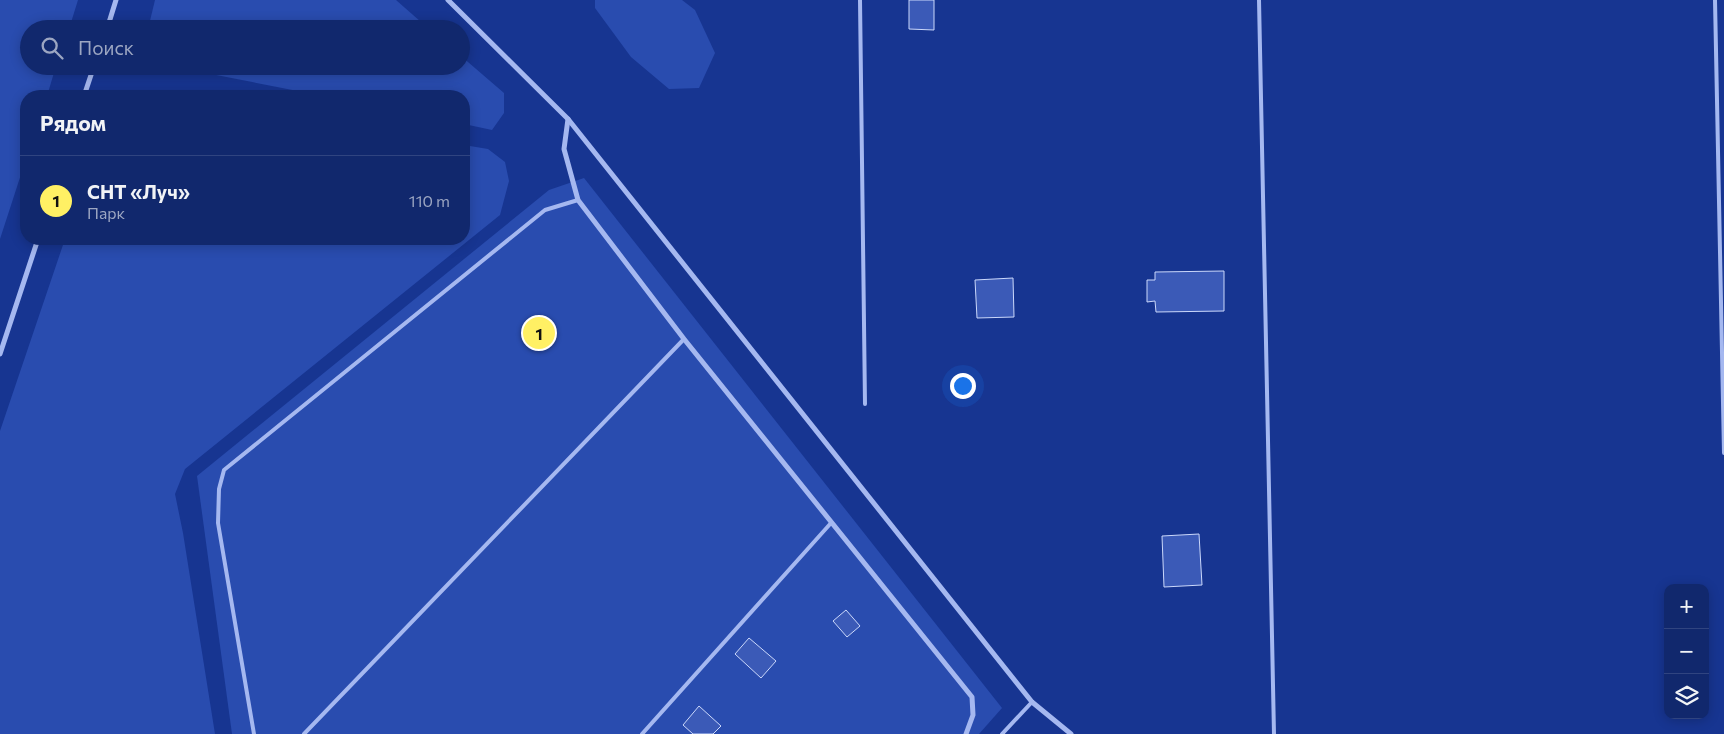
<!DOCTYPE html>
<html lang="ru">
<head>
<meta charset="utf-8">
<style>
	:root { --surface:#11286d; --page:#1e3475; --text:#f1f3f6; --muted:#9ca6c2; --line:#304480; --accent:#fff064 }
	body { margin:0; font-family:Commissioner,sans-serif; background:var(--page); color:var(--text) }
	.controls { position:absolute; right:15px; bottom:15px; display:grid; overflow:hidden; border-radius:10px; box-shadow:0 2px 12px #0003 }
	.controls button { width:45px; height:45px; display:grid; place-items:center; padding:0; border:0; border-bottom:1px solid var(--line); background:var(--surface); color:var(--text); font:25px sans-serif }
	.you { position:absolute; left:962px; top:385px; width:18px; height:18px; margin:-12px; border:4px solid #fff; border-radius:50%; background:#1a73e8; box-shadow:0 0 0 8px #1a73e833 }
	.badge { display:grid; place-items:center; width:32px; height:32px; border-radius:50%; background:var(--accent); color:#111; font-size:16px; font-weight:700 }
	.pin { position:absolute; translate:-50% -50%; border:2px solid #fff; box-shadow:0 1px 5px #0006 }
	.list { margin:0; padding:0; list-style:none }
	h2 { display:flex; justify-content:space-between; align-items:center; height:65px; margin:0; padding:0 20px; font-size:21px }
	h2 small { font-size:16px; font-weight:400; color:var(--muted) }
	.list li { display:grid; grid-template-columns:32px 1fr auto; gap:15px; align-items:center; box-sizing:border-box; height:90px; padding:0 20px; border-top:1px solid var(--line) }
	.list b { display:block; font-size:19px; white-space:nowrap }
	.list p { margin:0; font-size:16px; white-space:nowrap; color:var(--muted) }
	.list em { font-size:16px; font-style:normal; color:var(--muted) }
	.icon { flex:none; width:28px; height:28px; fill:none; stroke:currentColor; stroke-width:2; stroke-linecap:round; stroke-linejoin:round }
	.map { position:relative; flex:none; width:1724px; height:734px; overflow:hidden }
	.search { position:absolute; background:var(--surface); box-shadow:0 2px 12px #0003; left:20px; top:20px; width:450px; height:55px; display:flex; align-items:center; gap:12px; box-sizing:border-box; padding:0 18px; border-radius:28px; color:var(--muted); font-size:19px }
	.panel { position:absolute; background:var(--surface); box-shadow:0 2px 12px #0003; left:20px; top:90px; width:450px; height:155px; border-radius:20px }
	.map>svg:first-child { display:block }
	.green { fill:#294caf }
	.building { fill:#3b5ab7; stroke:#cbd8fb }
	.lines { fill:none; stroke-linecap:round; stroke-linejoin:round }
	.service { stroke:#a5b8f0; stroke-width:4 }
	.minor { stroke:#a5b8f0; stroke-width:5 }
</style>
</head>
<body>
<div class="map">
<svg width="1724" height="734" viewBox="0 0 1724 734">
	<rect width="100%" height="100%" fill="#173591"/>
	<g class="green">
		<polygon points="0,0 78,0 69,29 29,29 29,66 56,66 47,96 26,96 26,159 0,239"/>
		<polygon points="155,0 396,0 429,29 148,29"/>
		<polygon points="595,0 682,0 695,10 715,53 699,88 669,89 631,57 595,8"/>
		<polygon points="461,56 504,93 504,113 492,130 464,124 464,96 323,96 170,66 461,66"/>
		<polygon points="464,145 488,149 505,162 509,181 500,215 185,469 175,494 183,533 215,734 0,734 0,431 65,239 464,239"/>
		<polygon points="584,178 1002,708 979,734 232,734 197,476 549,190"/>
	</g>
	<g class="building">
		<polygon points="909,0 934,0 934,30 909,29"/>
		<polygon points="1224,271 1224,311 1156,312 1155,301 1147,302 1147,280 1155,280 1155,272"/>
		<polygon points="1013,278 1014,317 977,318 975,280"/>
		<polygon points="1199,534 1202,585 1164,587 1162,536"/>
		<polygon points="846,610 860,626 847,637 833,621"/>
		<polygon points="749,638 776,661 761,678 735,654"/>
		<polygon points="699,706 721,726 713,734 693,734 683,725"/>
	</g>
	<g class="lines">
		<g class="service">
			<polyline points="860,0 865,404"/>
			<polyline points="1259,0 1274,734"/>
			<polyline points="1715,0 1724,453"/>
			<polyline points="254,734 218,523 219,489 224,470 545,210 578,200"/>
			<polyline points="304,734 684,339"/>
			<polyline points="642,734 831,523"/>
			<polyline points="1002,734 1032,702"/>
		</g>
		<g class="minor">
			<polyline points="448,0 568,119 1032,702 1071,734"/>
			<polyline points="107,29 116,0"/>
			<polyline points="84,96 94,66"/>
			<polyline points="568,119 564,149 578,200 684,339 972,697 973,715 966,734"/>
			<polyline points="0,354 38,239"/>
		</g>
	</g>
</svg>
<div class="controls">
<button>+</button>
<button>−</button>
<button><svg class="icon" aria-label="layers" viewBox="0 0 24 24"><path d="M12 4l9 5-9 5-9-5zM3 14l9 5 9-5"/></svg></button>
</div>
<div class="you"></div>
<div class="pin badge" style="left:539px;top:333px">1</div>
<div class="search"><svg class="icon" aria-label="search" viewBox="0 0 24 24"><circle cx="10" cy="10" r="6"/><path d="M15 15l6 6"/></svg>Поиск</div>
<section class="panel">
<h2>Рядом<small></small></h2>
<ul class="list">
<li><span class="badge">1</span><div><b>СНТ «Луч»</b><p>Парк</p></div><em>110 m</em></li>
</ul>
</section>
</div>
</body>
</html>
